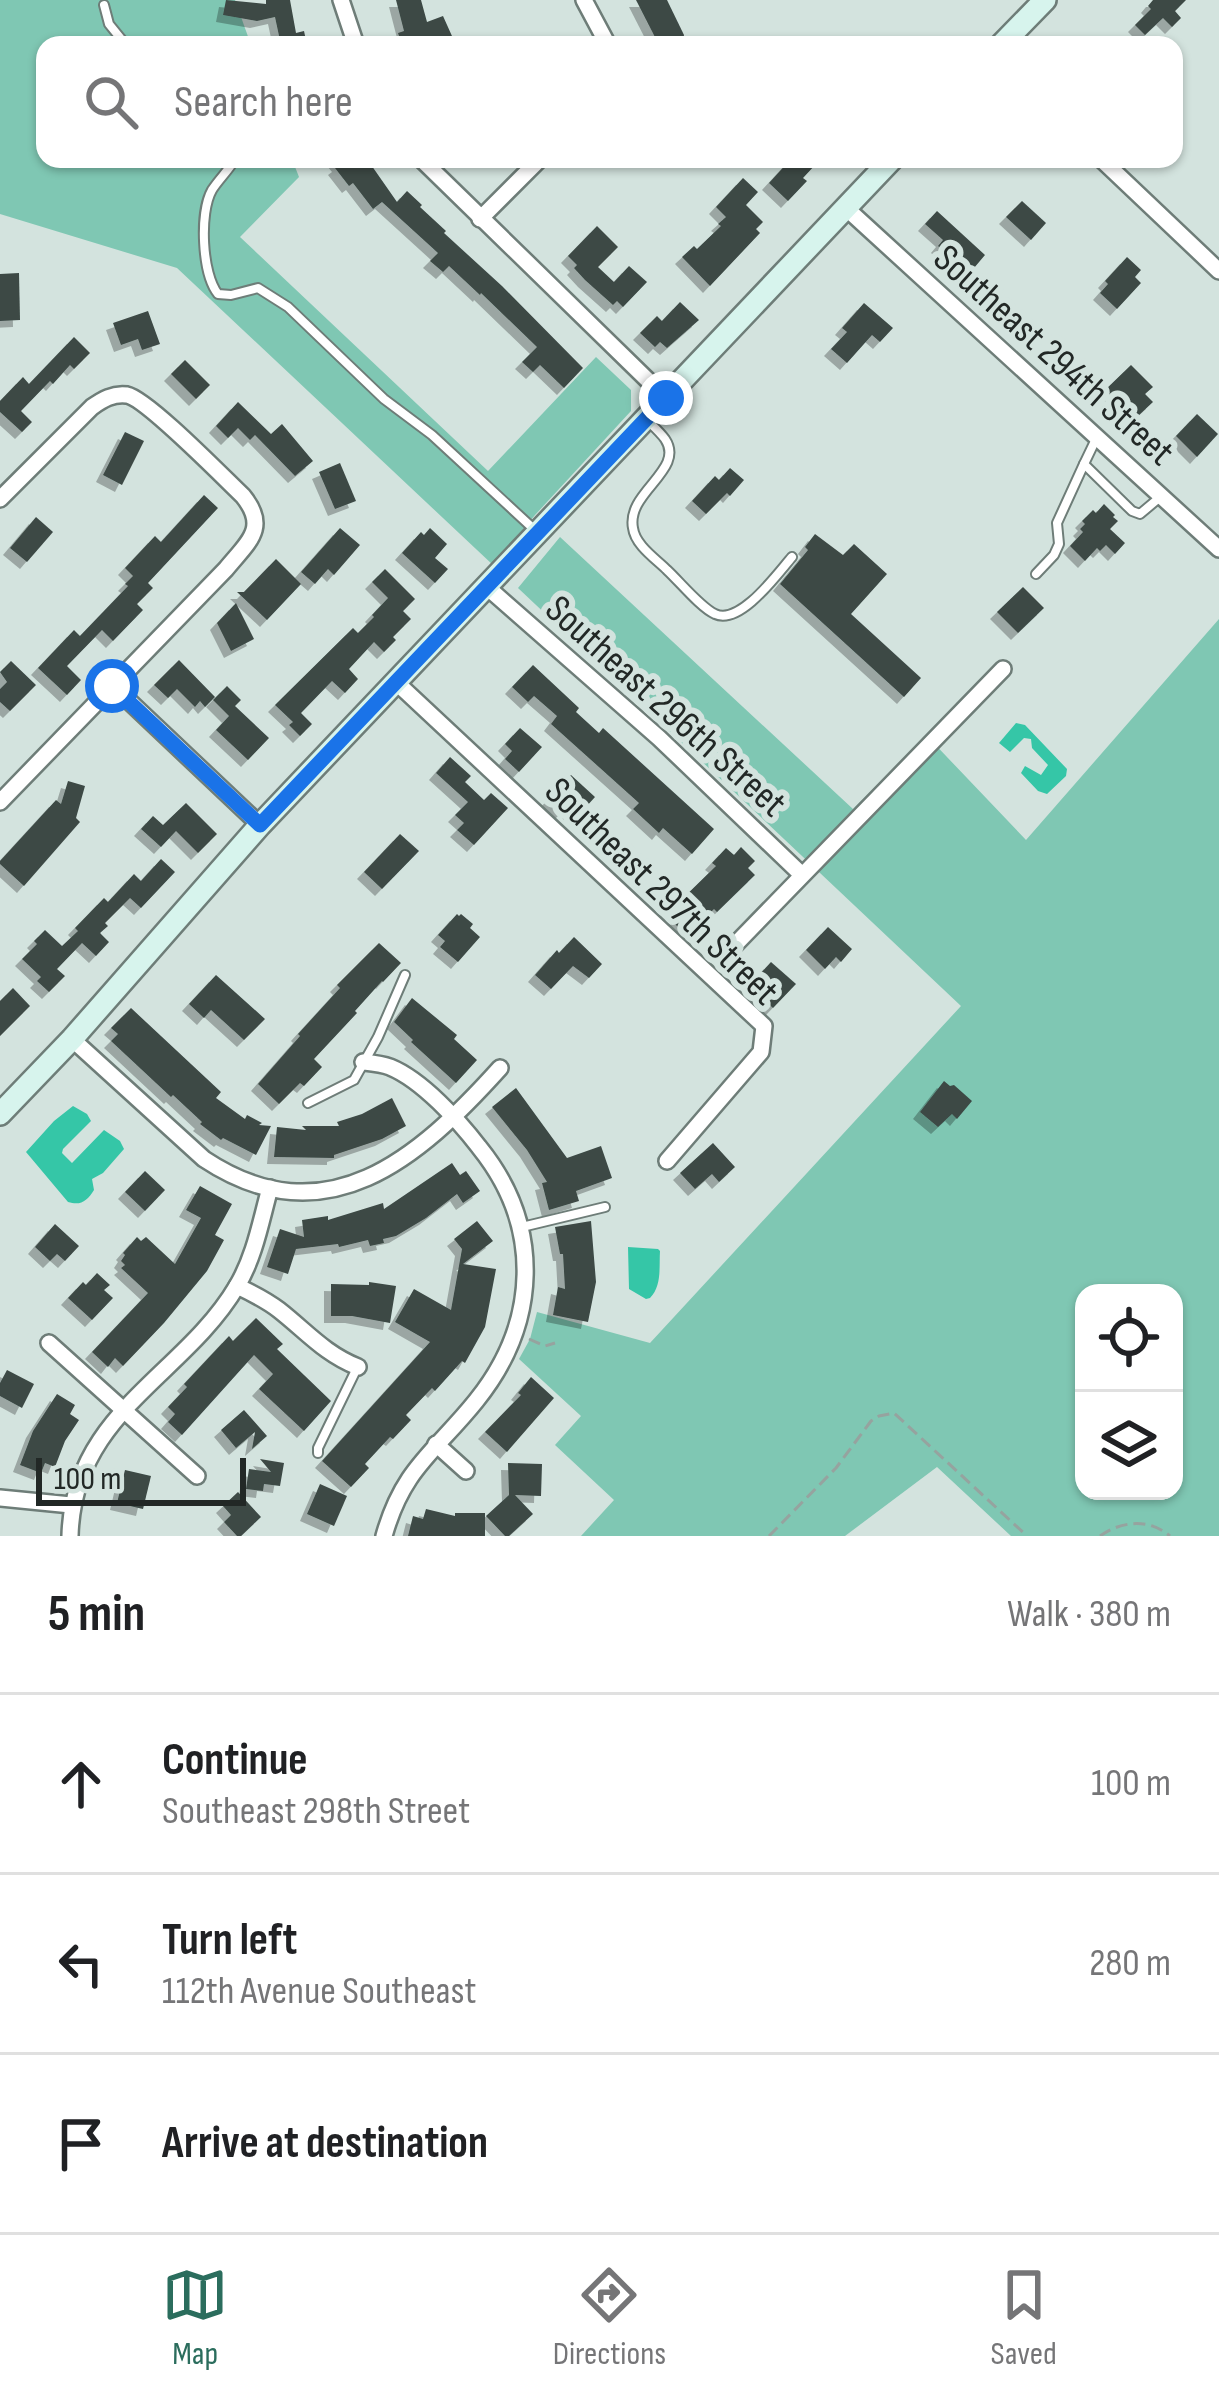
<!DOCTYPE html>
<html lang="en">
<head>
<meta charset="utf-8">
<style>
	:root { --surface:#fff; --page:#f2f2f2; --text:#202124; --muted:#757577; --line:#e0e0e0; --accent:#2b6d5d }
	body { margin:0; font-family:"Sofia Sans Condensed",sans-serif; background:var(--page); color:var(--text) }
	.controls { position:absolute; right:36px; bottom:36px; display:grid; overflow:hidden; border-radius:24px; box-shadow:0 3px 9px #0004 }
	.controls button { width:108px; height:108px; display:grid; place-items:center; padding:0; border:0; border-bottom:3px solid var(--line); background:var(--surface); color:var(--text); font:60px sans-serif }
	.scale { position:absolute; left:36px; bottom:30px; width:210px; box-sizing:border-box; padding-left:12px; border:6px solid #222826; border-top:0; font-size:33px; line-height:42px; white-space:nowrap; color:#222826; -webkit-text-stroke:9px #d3e3de; paint-order:stroke }
	.stop { position:absolute; width:36px; height:36px; margin:-27px; border:9px solid #1a73e8; border-radius:50%; background:#fff }
	.stop.end { background:#1a73e8; border-color:#fff; box-shadow:0 3px 12px #0008 }
	.list { margin:0; padding:0; list-style:none }
	h2 { display:flex; justify-content:space-between; align-items:center; height:156px; margin:0; padding:0 48px; font-size:51px }
	h2 small { font-size:39px; font-weight:400; color:var(--muted) }
	.list li { display:grid; grid-template-columns:78px 1fr auto; gap:36px; align-items:center; box-sizing:border-box; height:180px; padding:0 48px; border-top:3px solid var(--line) }
	.list b { display:block; font-size:45px; white-space:nowrap }
	.list p { margin:0; font-size:39px; white-space:nowrap; color:var(--muted) }
	.list em { font-size:39px; font-style:normal; color:var(--muted) }
	.icon { flex:none; width:66px; height:66px; fill:none; stroke:currentColor; stroke-width:2; stroke-linecap:round; stroke-linejoin:round }
	.map { position:relative; flex:none; width:1219px; height:1536px; overflow:hidden }
	.search { position:absolute; background:var(--surface); box-shadow:0 3px 9px #0004; left:36px; right:36px; top:36px; height:132px; display:flex; align-items:center; gap:30px; box-sizing:border-box; padding:0 42px; border-radius:24px; color:var(--muted); font-size:45px }
	.sheet { height:696px; background:var(--surface) }
	nav { display:flex; justify-content:space-around; align-items:center; box-sizing:border-box; height:168px; border-top:3px solid var(--line); background:var(--surface); font-size:33px; color:var(--muted) }
	nav a { display:grid; justify-items:center; gap:6px }
	nav .on { color:var(--accent) }
	.map>svg:first-child { display:block }
	.green { fill:#7fc7b3; fill-rule:evenodd }
	.water { fill:#35c6a7 }
	.building { fill:#3c4945; filter:url(#shadow) }
	.lines { fill:none; stroke-linecap:round; stroke-linejoin:round }
	.lane-casing { stroke:#6e7d78; stroke-width:12 }
	.street-casing { stroke:#6e7d78; stroke-width:20 }
	.secondary-casing { stroke:#6e7d78; stroke-width:26 }
	.path { stroke:#96a39f; stroke-width:3; stroke-dasharray:12 6; stroke-linecap:butt }
	.lane { stroke:#fff; stroke-width:8 }
	.street { stroke:#fff; stroke-width:15 }
	.secondary { stroke:#d7f4ed; stroke-width:21 }
	.route { stroke:#1a73e8; stroke-width:15 }
	.labels { text-anchor:middle; stroke-width:12; stroke-linejoin:round; paint-order:stroke }
	.street-label { font-size:39px; fill:#222826; stroke:#d3e3de }
</style>
</head>
<body>
<div class="map">
<svg width="1219" height="1536" viewBox="0 0 1219 1536">
	<defs>
		<filter id="shadow"><feDropShadow dx="-7" dy="7" stdDeviation="0" flood-color="#0004"/></filter>
	</defs>
	<rect width="100%" height="100%" fill="#d3e3de"/>
	<g class="green">
		<polygon points="0,0 235,0 251,45 45,45 45,159 292,159 299,177 240,237 488,471 596,357 631,390 631,411 535,515 493,565 177,268 0,214"/>
		<path d="M 560,537 L 853,809 L 927,736 L 1026,840 L 1219,619 L 1219,1536 L 1011,1536 L 937,1467 L 845,1536 L 581,1536 L 614,1500 L 555,1445 L 581,1416 L 519,1359 L 530,1339 L 537,1312 L 650,1343 L 961,1006 L 518,588 ZM 1084,1293 L 1174,1293 L 1174,1491 L 1084,1491 Z"/>
	</g>
	<g class="water">
		<polygon points="1016,723 1025,725 1067,769 1066,776 1047,794 1038,791 1021,773 1025,766 1041,775 1048,765 1032,748 1031,739 1024,738 1010,752 999,743"/>
		<path d="M 73,1106 L 87,1114 L 91,1121 L 63,1149 L 62,1153 L 72,1163 L 104,1130 L 120,1141 L 124,1149 L 103,1173 L 92,1179 L 94,1190 C 87,1201 81,1206 68,1202 L 26,1152 L 54,1121 Z"/>
		<path d="M 628,1247 L 658,1249 L 660,1251 C 659,1267 662,1286 650,1298 L 646,1299 L 629,1289 Z"/>
	</g>
	<g class="building">
		<polygon points="226,0 266,4 266,0 290,0 296,33 304,31 307,45 281,45 275,17 257,21 223,15"/>
		<polygon points="396,0 421,0 427,22 443,16 456,45 402,45 398,33 404,31"/>
		<polygon points="636,0 667,0 684,35 682,45 659,45"/>
		<polygon points="1153,0 1186,0 1175,11 1181,18 1172,27 1163,18 1145,35 1135,25 1151,9 1148,6"/>
		<polygon points="334,159 367,159 397,202 407,191 422,205 420,207 446,231 444,233 502,286 583,368 564,388 540,365 533,372 522,362 537,347 481,293 480,295 449,266 443,272 430,261 438,253 382,202 373,209 353,183 349,186 335,168 339,165"/>
		<polygon points="791,159 811,159 816,164 803,178 807,181 788,201 769,183"/>
		<polygon points="743,178 758,192 746,205 763,222 756,229 760,233 710,286 682,257 694,246 697,249 721,226 718,224 726,217 716,207"/>
		<polygon points="1022,201 1046,223 1031,240 1006,217"/>
		<polygon points="937,211 985,255 974,268 952,249 947,254 938,246 943,240 925,224"/>
		<polygon points="597,226 618,247 598,267 614,282 629,266 647,282 623,307 617,301 613,305 585,280 574,268 577,265 568,256"/>
		<polygon points="1127,257 1141,270 1135,277 1141,283 1117,309 1100,293 1108,284 1105,281"/>
		<polygon points="19,273 20,320 0,321 0,274"/>
		<polygon points="680,302 699,320 667,348 660,342 655,347 640,333 657,316 662,321"/>
		<polygon points="864,303 893,328 880,342 872,335 847,363 831,349 847,332 842,328"/>
		<polygon points="148,311 160,344 142,350 138,339 121,345 113,323"/>
		<polygon points="74,337 90,353 74,369 70,365 53,384 50,381 21,411 32,422 22,432 0,412 0,401 23,377 29,384"/>
		<polygon points="185,360 210,385 196,399 171,374"/>
		<polygon points="1131,365 1153,387 1145,394 1153,402 1138,416 1131,409 1124,416 1101,394"/>
		<polygon points="238,402 271,434 282,424 313,461 295,476 255,435 250,440 238,428 228,438 216,426"/>
		<polygon points="1197,414 1218,434 1197,457 1176,436"/>
		<polygon points="125,432 144,441 122,485 103,475"/>
		<polygon points="340,463 356,501 335,509 319,472"/>
		<polygon points="730,468 744,480 730,496 727,493 706,514 692,501 715,476 719,480"/>
		<polygon points="204,495 218,508 148,583 153,588 137,604 143,610 113,641 102,630 67,666 81,680 67,695 38,668 74,630 80,636 128,586 125,584 133,576 125,568 155,536 161,542"/>
		<polygon points="1104,504 1115,515 1113,517 1118,521 1110,529 1125,543 1115,554 1106,545 1100,551 1097,548 1085,561 1070,546 1083,532 1080,529 1085,524 1082,521 1093,510 1096,513"/>
		<polygon points="36,517 53,532 27,562 10,548"/>
		<polygon points="340,528 360,545 334,575 328,569 315,584 301,572"/>
		<polygon points="430,528 447,544 435,558 448,569 435,583 402,553 421,532 424,535"/>
		<polygon points="815,534 843,555 854,544 887,574 851,614 921,678 904,697 780,584 808,550 805,547"/>
		<polygon points="276,559 301,584 267,620 237,592 244,592"/>
		<polygon points="385,569 415,599 403,611 411,619 393,637 396,640 384,652 374,642 349,669 358,679 345,693 332,681 301,713 312,724 300,736 289,725 293,722 275,705 353,628 358,633 374,617 372,615 388,598 372,582"/>
		<polygon points="1023,587 1044,608 1018,633 997,612"/>
		<polygon points="236,603 254,639 231,651 217,623"/>
		<polygon points="179,660 215,697 205,707 200,701 195,707 177,689 168,698 154,685"/>
		<polygon points="11,661 36,685 10,711 0,702 0,689 7,682 0,672"/>
		<polygon points="533,665 579,708 576,712 599,733 603,728 714,829 692,854 663,828 659,833 633,809 639,803 551,724 557,716 534,696 528,702 512,687"/>
		<polygon points="227,686 241,700 235,706 269,738 248,760 216,730 229,716 213,700"/>
		<polygon points="520,728 542,747 519,772 505,759 512,751 505,744"/>
		<polygon points="450,757 471,776 465,782 484,800 491,793 508,808 474,845 457,830 464,823 455,815 468,802 436,773"/>
		<polygon points="571,775 595,797 576,818 566,808 562,812 548,800"/>
		<polygon points="68,781 85,786 76,818 80,822 24,886 0,864 0,861 56,800 61,804"/>
		<polygon points="186,803 217,834 198,853 176,831 161,847 141,829 153,816 163,825"/>
		<polygon points="400,834 419,851 382,889 364,872"/>
		<polygon points="741,847 755,861 748,868 755,875 717,912 714,909 687,936 673,922 681,914 674,907 716,866 712,863 726,848 734,855"/>
		<polygon points="161,859 175,872 141,908 130,898 105,923 108,926 100,933 109,942 96,956 82,943 57,969 65,976 49,992 37,981 41,977 22,959 37,944 34,941 45,930 62,946 78,931 75,928 104,898 108,902 134,874 141,881"/>
		<polygon points="457,914 459,916 461,914 473,924 470,928 480,937 458,962 440,947 445,941 438,935"/>
		<polygon points="828,927 852,949 841,962 836,957 825,969 806,950"/>
		<polygon points="574,937 602,964 589,978 573,966 551,989 535,975 557,950 559,953"/>
		<polygon points="379,943 401,963 383,982 382,981 355,1011 357,1013 314,1059 322,1067 304,1086 300,1083 279,1104 258,1084 300,1036 298,1034 340,988 337,985"/>
		<polygon points="771,962 796,984 773,1008 749,986"/>
		<polygon points="216,975 265,1019 244,1040 211,1010 204,1018 189,1004"/>
		<polygon points="13,988 30,1006 0,1036 0,1001"/>
		<polygon points="412,998 457,1035 454,1039 477,1060 456,1083 411,1042 413,1040 394,1022"/>
		<polygon points="131,1008 221,1092 216,1098 245,1119 247,1115 262,1123 259,1125 271,1126 256,1155 223,1138 221,1140 200,1124 202,1122 173,1095 171,1097 111,1041 118,1034 111,1028"/>
		<polygon points="944,1081 950,1086 954,1085 972,1101 957,1119 952,1114 938,1127 920,1112"/>
		<polygon points="516,1088 567,1158 601,1146 612,1178 576,1191 579,1201 549,1210 542,1183 547,1182 527,1150 492,1107"/>
		<polygon points="392,1098 406,1126 382,1139 334,1155 334,1158 274,1157 277,1127 306,1130 302,1126 339,1126 337,1122 362,1114"/>
		<polygon points="713,1143 735,1167 719,1182 712,1174 695,1189 680,1173"/>
		<polygon points="452,1163 460,1175 466,1171 480,1191 463,1203 457,1194 426,1218 396,1236 383,1239 384,1243 370,1246 368,1240 339,1247 338,1244 296,1249 288,1274 267,1267 280,1229 304,1237 302,1220 328,1216 328,1220 383,1203 384,1209"/>
		<polygon points="145,1171 165,1190 145,1211 125,1192"/>
		<polygon points="200,1186 232,1204 215,1235 224,1240 207,1271 164,1323 123,1366 115,1358 108,1367 92,1352 148,1293 121,1268 125,1265 121,1261 125,1255 123,1253 137,1237 141,1241 146,1237 175,1264 201,1218 186,1210"/>
		<polygon points="477,1221 493,1241 463,1264 496,1269 485,1327 465,1363 462,1361 435,1391 432,1388 406,1415 411,1420 393,1439 390,1437 365,1464 369,1468 351,1487 322,1461 430,1342 395,1322 414,1289 451,1310 462,1249 454,1239"/>
		<polygon points="591,1221 596,1282 588,1322 553,1315 558,1287 565,1289 563,1254 560,1254 555,1227"/>
		<polygon points="55,1224 79,1246 65,1261 57,1254 50,1261 35,1247"/>
		<polygon points="97,1273 110,1285 104,1290 113,1298 92,1320 68,1298 83,1282 86,1285"/>
		<polygon points="369,1282 396,1286 390,1323 352,1316 331,1316 331,1284 369,1285"/>
		<polygon points="256,1318 283,1344 277,1349 331,1401 304,1431 259,1389 273,1374 254,1355 182,1435 168,1422 175,1414 168,1407 187,1387 184,1384 229,1336 233,1341"/>
		<polygon points="7,1370 34,1384 22,1408 0,1396 0,1383"/>
		<polygon points="531,1377 554,1398 507,1452 485,1432 521,1395 518,1393"/>
		<polygon points="57,1394 75,1405 70,1414 79,1420 65,1441 55,1467 45,1463 41,1473 20,1465 33,1431"/>
		<polygon points="244,1410 267,1436 252,1449 255,1432 236,1448 221,1430"/>
		<polygon points="260,1459 284,1463 280,1486 264,1484 263,1491 246,1489 249,1469 271,1472"/>
		<polygon points="508,1463 542,1464 541,1496 515,1495 533,1514 509,1536 505,1536 486,1516 509,1495"/>
		<polygon points="125,1470 151,1476 143,1509 117,1503"/>
		<polygon points="320,1484 347,1496 334,1526 307,1514"/>
		<polygon points="238,1492 261,1517 241,1536 237,1536 224,1522 231,1515 223,1506"/>
		<polygon points="426,1509 455,1516 455,1513 485,1513 485,1536 408,1536 413,1516 423,1519"/>
	</g>
	<g class="lines">
		<g class="lane-casing">
			<g id="lane">
				<polyline points="104,5 109,24 126,45"/>
				<path d="M 235,159 C 229,170 219,179 212,190 C 199,213 202,274 218,294 L 231,295 L 258,288 L 288,307 L 384,399 L 432,435 L 537,532"/>
				<polyline points="650,159 653,162"/>
				<path d="M 646,419 C 652,425 660,432 665,439 C 686,470 626,492 633,528 C 635,545 656,559 667,570 C 679,581 701,608 715,614 C 740,626 778,573 792,557"/>
				<polyline points="1096,439 1084,464 1132,511 1140,514 1159,498"/>
				<polyline points="1036,574 1054,555 1059,544 1057,523 1084,464"/>
				<polyline points="308,1103 354,1080 378,1037 405,975"/>
				<polyline points="522,1227 605,1207"/>
				<polyline points="318,1453 318,1448 357,1368"/>
			</g>
		</g>
		<g class="street-casing">
			<g id="street">
				<polyline points="341,0 356,45"/>
				<polyline points="584,0 608,45"/>
				<polyline points="421,159 666,398"/>
				<polyline points="1101,159 1219,271"/>
				<polyline points="846,208 1219,549"/>
				<polyline points="480,219 540,159"/>
				<path d="M 0,499 L 92,407 C 102,400 113,393 127,395 C 147,399 223,477 243,496 C 269,528 248,542 226,569 L 0,802"/>
				<polyline points="487,587 659,738 801,874"/>
				<polyline points="397,683 764,1026 761,1052 667,1161"/>
				<polyline points="112,685 260,825"/>
				<polyline points="728,952 1003,669"/>
				<path d="M 72,1039 L 204,1159 C 326,1240 419,1158 500,1068"/>
				<path d="M 363,1062 C 372,1063 382,1064 390,1067 C 422,1080 459,1121 479,1147 C 543,1226 539,1323 476,1401 C 435,1452 403,1468 384,1536"/>
				<path d="M 237,1286 C 252,1293 266,1300 279,1310 C 307,1332 325,1354 358,1367"/>
				<polyline points="49,1343 197,1476"/>
				<polyline points="436,1444 466,1471"/>
				<polyline points="0,1498 71,1505"/>
				<path d="M 70,1536 C 73,1413 184,1376 237,1286 C 255,1256 261,1220 270,1188"/>
			</g>
		</g>
		<g class="secondary-casing">
			<g id="secondary">
				<polyline points="1001,45 1045,0"/>
				<polyline points="0,1114 72,1039 260,825 892,159"/>
			</g>
		</g>
		<g class="path">
			<polyline points="529,1339 545,1346 555,1343"/>
			<polyline points="769,1536 836,1468 871,1421 879,1416 894,1413 1027,1536"/>
			<path d="M 1100,1536 C 1121,1521 1149,1518 1170,1536"/>
		</g>
		<use href="#lane" class="lane"/>
		<use href="#street" class="street"/>
		<use href="#secondary" class="secondary"/>
	</g>
	<g class="lines">
		<polyline class="route" points="112,686 260,825 666,398"/>
	</g>
	<g class="labels">
		<g class="street-label">
			<text transform="translate(1055 354) rotate(42)" y="14">Southeast 294th Street</text>
			<text transform="translate(667 705) rotate(42)" y="14">Southeast 296th Street</text>
			<text transform="translate(663 890) rotate(44)" y="14">Southeast 297th Street</text>
		</g>
	</g>
</svg>
<div class="controls">
<button><svg class="icon" aria-label="locate" viewBox="0 0 24 24"><circle cx="12" cy="12" r="6"/><path d="M12 2v4M12 18v4M2 12h4M18 12h4"/></svg></button>
<button><svg class="icon" aria-label="layers" viewBox="0 0 24 24"><path d="M12 4l9 5-9 5-9-5zM3 14l9 5 9-5"/></svg></button>
</div>
<div class="scale">100 m</div>
<div class="stop" style="left:112px;top:686px"></div>
<div class="stop end" style="left:666px;top:398px"></div>
<div class="search"><svg class="icon" aria-label="search" viewBox="0 0 24 24"><circle cx="10" cy="10" r="6"/><path d="M15 15l6 6"/></svg>Search here</div>
</div>
<section class="sheet">
<h2>5 min<small>Walk · 380 m</small></h2>
<ul class="list">
<li><svg class="icon" aria-label="ahead" viewBox="0 0 24 24"><path d="M12 20V5M6 11l6-6 6 6"/></svg><div><b>Continue</b><p>Southeast 298th Street</p></div><em>100 m</em></li>
<li><svg class="icon" aria-label="left" viewBox="0 0 24 24"><path d="M17 20v-9H6M10 6l-5 5 5 5"/></svg><div><b>Turn left</b><p>112th Avenue Southeast</p></div><em>280 m</em></li>
<li><svg class="icon" aria-label="arrive" viewBox="0 0 24 24"><path d="M6 21V4h12l-3 4 3 4H6"/></svg><div><b>Arrive at destination</b></div></li>
</ul>
</section>
<nav>
<a class="on"><svg class="icon" aria-label="map" viewBox="0 0 24 24"><path d="M3 6l6-2 6 2 6-2v14l-6 2-6-2-6 2zM9 4v14M15 6v14"/></svg>Map</a>
<a><svg class="icon" aria-label="directions" viewBox="0 0 24 24"><path d="M12 3l9 9-9 9-9-9zM9 14v-3h6M13 9l2 2-2 2"/></svg>Directions</a>
<a><svg class="icon" aria-label="saved" viewBox="0 0 24 24"><path d="M7 4h10v16l-5-4-5 4z"/></svg>Saved</a>
</nav>
</body>
</html>
